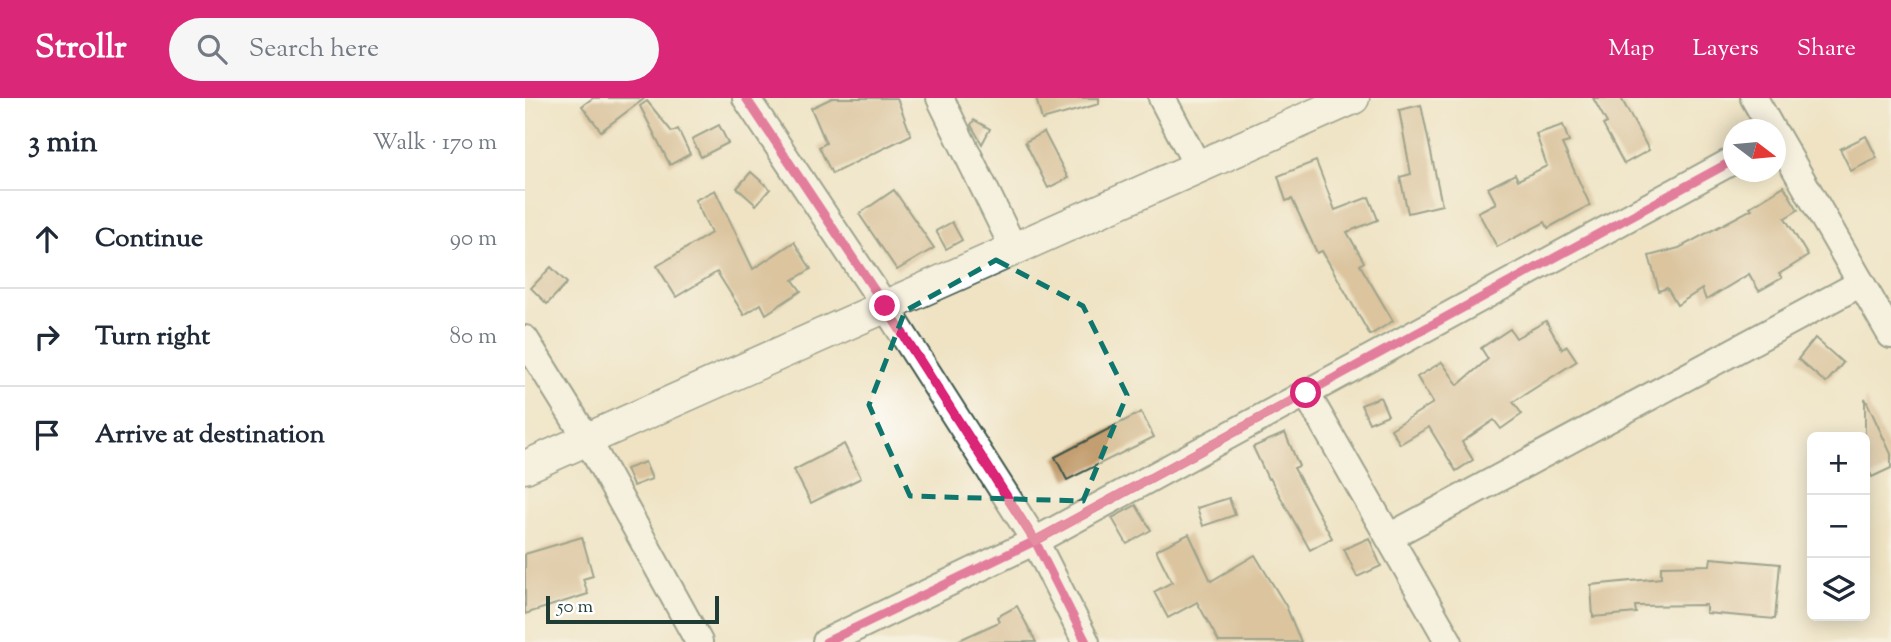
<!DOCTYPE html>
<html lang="en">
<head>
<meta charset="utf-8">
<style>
	:root { --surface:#fff; --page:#f6f6f7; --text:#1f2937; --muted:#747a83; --line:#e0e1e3; --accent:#db2777 }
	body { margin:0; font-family:"Sorts Mill Goudy",serif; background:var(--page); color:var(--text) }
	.controls { position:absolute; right:21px; bottom:21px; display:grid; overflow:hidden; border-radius:10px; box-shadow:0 4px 18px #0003 }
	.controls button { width:63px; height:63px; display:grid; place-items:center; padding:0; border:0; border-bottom:2px solid var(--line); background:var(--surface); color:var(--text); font:35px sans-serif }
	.compass { position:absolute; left:1198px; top:21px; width:63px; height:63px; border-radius:50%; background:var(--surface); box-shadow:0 4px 18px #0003; rotate:106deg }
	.scale { position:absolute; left:21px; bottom:18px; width:173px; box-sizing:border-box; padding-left:7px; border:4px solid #1f3d34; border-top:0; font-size:19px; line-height:24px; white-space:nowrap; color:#1f3d34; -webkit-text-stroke:5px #fff; paint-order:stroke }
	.stop { position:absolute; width:21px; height:21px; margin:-16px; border:5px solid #db2777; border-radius:50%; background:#fff }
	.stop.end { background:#db2777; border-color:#fff; box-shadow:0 2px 7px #0008 }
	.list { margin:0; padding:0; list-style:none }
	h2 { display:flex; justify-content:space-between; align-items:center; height:91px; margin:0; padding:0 28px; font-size:30px }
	h2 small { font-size:23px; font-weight:400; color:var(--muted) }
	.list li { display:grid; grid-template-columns:46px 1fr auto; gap:21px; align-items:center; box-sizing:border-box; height:98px; padding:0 28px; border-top:2px solid var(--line) }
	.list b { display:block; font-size:26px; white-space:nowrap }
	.list em { font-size:23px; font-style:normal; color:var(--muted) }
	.icon { flex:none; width:38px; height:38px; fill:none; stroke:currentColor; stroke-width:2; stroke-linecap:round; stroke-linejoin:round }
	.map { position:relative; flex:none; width:1366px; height:544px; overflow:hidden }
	header { display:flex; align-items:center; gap:42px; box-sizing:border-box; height:98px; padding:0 35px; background:var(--accent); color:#fff }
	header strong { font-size:33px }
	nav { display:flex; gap:38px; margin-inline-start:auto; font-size:24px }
	.search { width:490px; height:63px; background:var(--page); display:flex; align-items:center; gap:18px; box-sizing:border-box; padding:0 24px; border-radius:38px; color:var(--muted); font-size:26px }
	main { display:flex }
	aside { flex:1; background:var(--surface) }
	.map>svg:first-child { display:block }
	.building { fill:#c39e70 }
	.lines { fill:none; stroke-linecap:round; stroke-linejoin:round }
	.minor-casing { stroke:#3e564a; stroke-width:30 }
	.major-casing { stroke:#3e564a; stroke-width:35 }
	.minor { stroke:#fff; stroke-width:26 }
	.major { stroke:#fff; stroke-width:32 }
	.cycleway-casing { stroke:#fff; stroke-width:13 }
	.cycleway { stroke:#d6006c; stroke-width:9 }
	.route { stroke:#db2777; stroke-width:9 }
	.marked { fill:none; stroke:#0f766e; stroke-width:5; stroke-dasharray:14 9; stroke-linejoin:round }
</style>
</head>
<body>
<header>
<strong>Strollr</strong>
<div class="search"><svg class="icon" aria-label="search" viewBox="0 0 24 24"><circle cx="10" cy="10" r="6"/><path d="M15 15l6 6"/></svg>Search here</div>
<nav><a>Map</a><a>Layers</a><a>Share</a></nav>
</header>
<main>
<aside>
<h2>3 min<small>Walk · 170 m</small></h2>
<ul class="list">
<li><svg class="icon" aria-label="ahead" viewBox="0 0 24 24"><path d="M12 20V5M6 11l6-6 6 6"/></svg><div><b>Continue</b></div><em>90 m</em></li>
<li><svg class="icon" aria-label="right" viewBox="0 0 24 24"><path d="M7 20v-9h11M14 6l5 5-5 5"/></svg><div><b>Turn right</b></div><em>80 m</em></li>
<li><svg class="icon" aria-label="arrive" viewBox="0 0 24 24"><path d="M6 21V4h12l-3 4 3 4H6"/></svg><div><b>Arrive at destination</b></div></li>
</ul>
</aside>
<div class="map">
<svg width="1366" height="544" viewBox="0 0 1366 544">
	<rect width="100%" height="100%" fill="#fff"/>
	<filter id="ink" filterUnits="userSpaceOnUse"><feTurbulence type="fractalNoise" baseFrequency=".0143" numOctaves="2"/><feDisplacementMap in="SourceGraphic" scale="14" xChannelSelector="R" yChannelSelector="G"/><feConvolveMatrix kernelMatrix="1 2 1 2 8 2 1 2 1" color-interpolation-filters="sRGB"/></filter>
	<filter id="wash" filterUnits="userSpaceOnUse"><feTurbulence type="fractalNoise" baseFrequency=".00686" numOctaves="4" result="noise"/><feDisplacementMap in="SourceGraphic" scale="28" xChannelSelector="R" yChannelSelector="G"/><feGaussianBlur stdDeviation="1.57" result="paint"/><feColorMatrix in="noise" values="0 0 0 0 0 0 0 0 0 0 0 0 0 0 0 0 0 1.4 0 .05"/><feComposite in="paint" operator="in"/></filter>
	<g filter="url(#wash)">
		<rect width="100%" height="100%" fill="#efe3c4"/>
		<g id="blocks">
			<g class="building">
				<polygon points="68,0 120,0 76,33 57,8"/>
				<polygon points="307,0 372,0 386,37 307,76 294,49 301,45 286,10"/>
				<polygon points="511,0 574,0 574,6 517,22"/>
				<polygon points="1068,0 1096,0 1124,52 1099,66 1078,27 1082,25"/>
				<polygon points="122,3 147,34 153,31 165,56 145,67 115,8"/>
				<polygon points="896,7 917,107 883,115 875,79 886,76 874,12"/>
				<polygon points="449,22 465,31 457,46 446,27"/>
				<polygon points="194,27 203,45 176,59 167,41"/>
				<polygon points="1038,27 1044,44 1037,46 1065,107 1023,130 1020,124 972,149 953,114 971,105 963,90 990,76 993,82 1022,68 1011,36"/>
				<polygon points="519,34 543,80 523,90 500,44"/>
				<polygon points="1341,38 1352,60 1326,73 1315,51"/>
				<polygon points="791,63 810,112 844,99 853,122 822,134 839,164 835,167 868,223 845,237 797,153 792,155 767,101 761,103 753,78"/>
				<polygon points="226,74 245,91 231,107 212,90"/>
				<polygon points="1259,88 1273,112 1260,120 1283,158 1254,176 1257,180 1234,193 1224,176 1181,202 1177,191 1152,207 1142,190 1134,193 1124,158 1154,150 1227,111 1225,109"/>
				<polygon points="190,92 228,171 269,144 286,171 268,182 276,193 241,216 236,206 219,217 192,174 151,199 132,168 186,135 170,102"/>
				<polygon points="369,92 409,150 372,172 334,116"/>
				<polygon points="427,124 437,142 421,151 411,133"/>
				<polygon points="26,169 42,185 22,206 6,190"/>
				<polygon points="1021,223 1037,251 1042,248 1052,263 988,304 997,316 976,331 969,322 937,344 948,362 931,373 904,329 875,346 866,331 908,305 892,279 917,264 933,287 963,261 956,250 985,231 991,240"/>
				<polygon points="1290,240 1318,265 1301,285 1273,261"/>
				<polygon points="855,299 863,317 844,325 836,307"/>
				<polygon points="1340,300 1366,356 1366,370 1347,379 1340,365"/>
				<polygon points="616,314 629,339 542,382 530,359"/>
				<polygon points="760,335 774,368 769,370 807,440 785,452 745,380 743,381 728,349"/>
				<polygon points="319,346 336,380 286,405 269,372"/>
				<polygon points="120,364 127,381 108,388 101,371"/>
				<polygon points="704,400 710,417 678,428 672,410"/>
				<polygon points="611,407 626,432 602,446 587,420"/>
				<polygon points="664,436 686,483 730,457 761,508 776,544 694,544 672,504 643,520 629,494 647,484 631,452"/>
				<polygon points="57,439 68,478 58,481 63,496 0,516 0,456"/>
				<polygon points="844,440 856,468 832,479 819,451"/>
				<polygon points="1186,460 1255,466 1250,521 1181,515 1181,507 1110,508 1111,515 1068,519 1066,487 1136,480 1136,468 1185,467"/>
				<polygon points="492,508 511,544 430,544 474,524 472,519"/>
			</g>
		</g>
	</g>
	<g filter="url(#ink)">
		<use href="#blocks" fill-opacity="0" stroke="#3e564a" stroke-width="2"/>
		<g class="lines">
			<g class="minor-casing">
				<g id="minor">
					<polyline points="221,0 360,208 510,443 561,544"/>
					<polyline points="415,0 489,151"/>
					<polyline points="637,0 673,69"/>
					<polyline points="1229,0 1247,32"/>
					<polyline points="1251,37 1366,237"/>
					<polyline points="0,241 62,341 174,544"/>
					<polyline points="781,295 924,544"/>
					<polyline points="864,439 1336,185"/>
					<polyline points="301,544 510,443 1209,62"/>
				</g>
			</g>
			<g class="major-casing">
				<polyline id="major" points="0,369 828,0"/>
			</g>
			<use href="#minor" class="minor"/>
			<use href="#major" class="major"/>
			<g class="cycleway-casing">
				<g id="cycleway">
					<polyline points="221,0 360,208 510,443 561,544"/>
					<polyline points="301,544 510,443 1209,62"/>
				</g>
			</g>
			<use href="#cycleway" class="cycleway"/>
		</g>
	</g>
	<g class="lines" filter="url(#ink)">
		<polyline class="route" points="360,208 510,443 781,295"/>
	</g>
	<path d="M0 0H1366V544H0ZM 471,162 L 558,208 L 602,297 L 558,403 L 385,398 L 344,307 L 380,213 Z" fill="#efe3c4" fill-opacity=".55" fill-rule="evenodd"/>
	<path class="marked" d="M 471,162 L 558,208 L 602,297 L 558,403 L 385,398 L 344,307 L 380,213 Z"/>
</svg>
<div class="controls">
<button>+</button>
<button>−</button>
<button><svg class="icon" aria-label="layers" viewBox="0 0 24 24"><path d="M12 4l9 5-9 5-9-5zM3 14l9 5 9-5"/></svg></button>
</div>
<svg class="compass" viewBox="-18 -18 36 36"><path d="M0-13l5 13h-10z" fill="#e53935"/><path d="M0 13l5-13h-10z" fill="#747a83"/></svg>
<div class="scale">50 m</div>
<div class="stop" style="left:781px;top:295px"></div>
<div class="stop end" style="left:360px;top:208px"></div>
</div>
</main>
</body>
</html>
